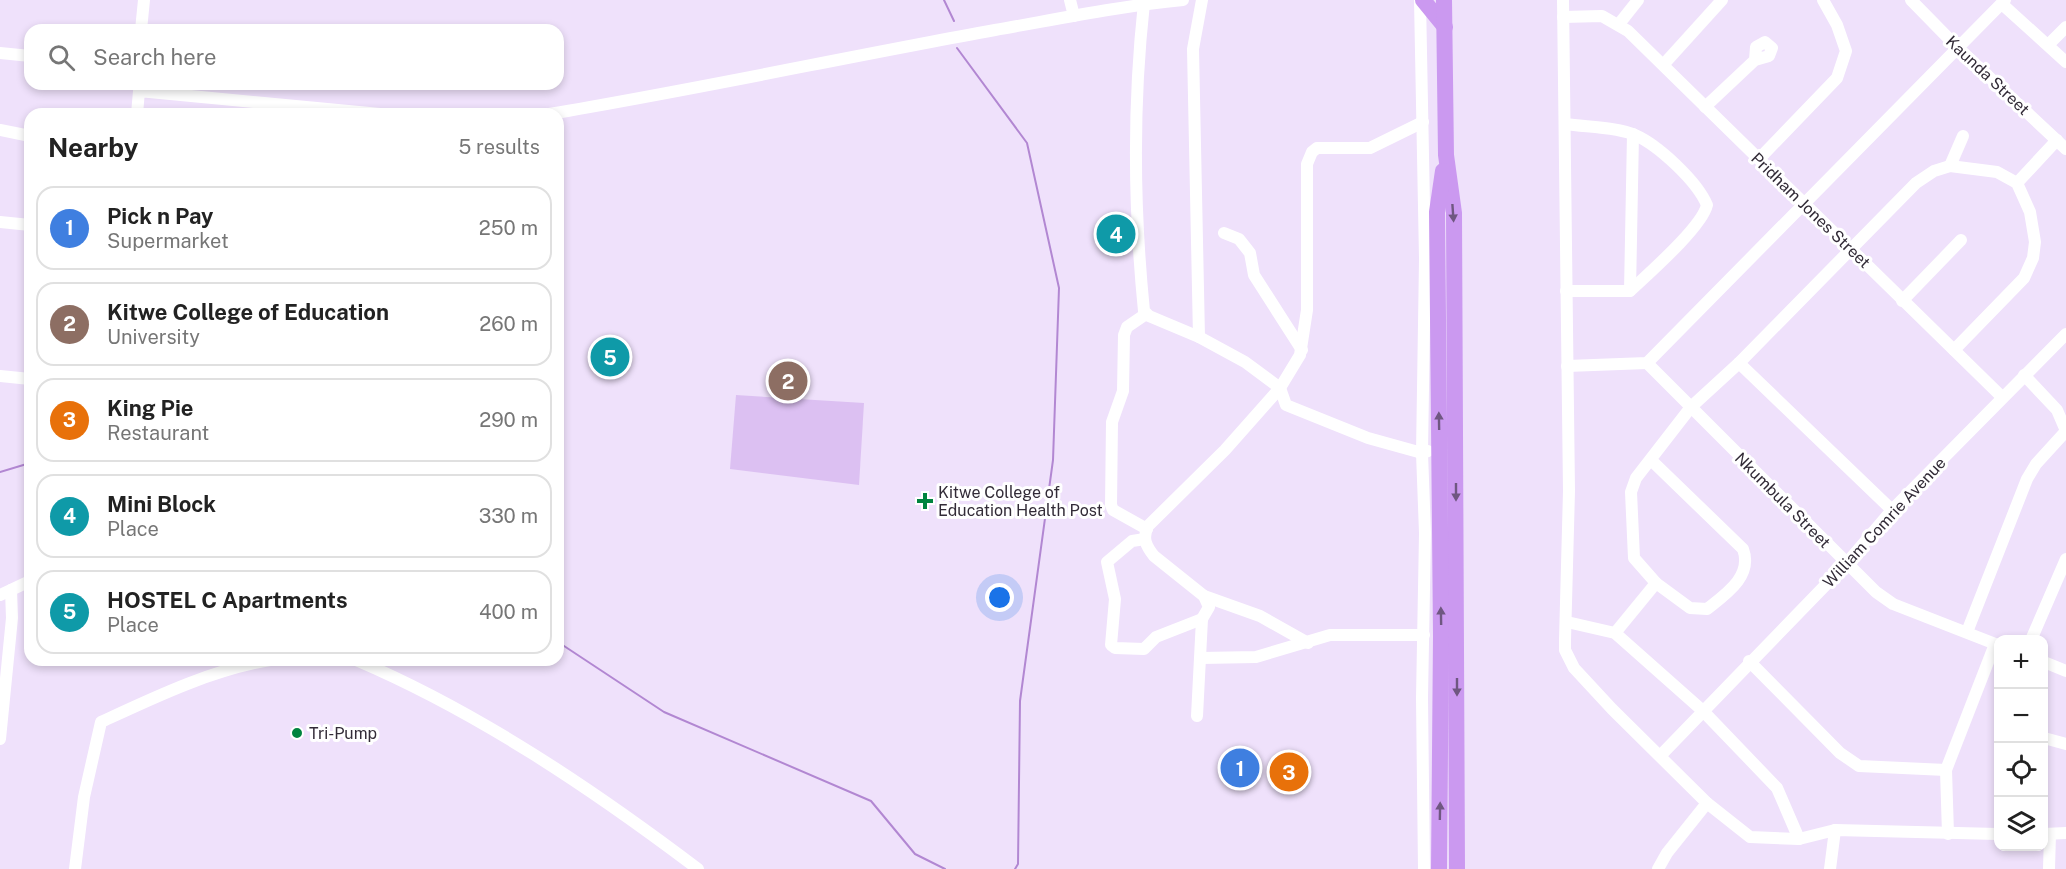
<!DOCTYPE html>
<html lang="en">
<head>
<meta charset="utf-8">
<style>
	:root { --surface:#fff; --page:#f2f2f2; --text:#222; --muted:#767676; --line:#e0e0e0; --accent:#00843f }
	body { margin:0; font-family:"Public Sans",sans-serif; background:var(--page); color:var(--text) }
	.controls { position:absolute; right:18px; bottom:18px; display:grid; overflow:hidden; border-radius:12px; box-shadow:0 3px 9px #0003 }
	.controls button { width:54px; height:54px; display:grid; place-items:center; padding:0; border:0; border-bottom:2px solid var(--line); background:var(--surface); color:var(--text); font:30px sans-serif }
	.you { position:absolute; left:1000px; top:598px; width:21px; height:21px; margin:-15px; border:4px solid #fff; border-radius:50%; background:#1a73e8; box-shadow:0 0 0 9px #1a73e833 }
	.badge { display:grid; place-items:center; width:39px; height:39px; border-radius:50%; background:var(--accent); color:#fff; font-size:20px; font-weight:700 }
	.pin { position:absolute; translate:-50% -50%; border:3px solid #fff; box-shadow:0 2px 6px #0006 }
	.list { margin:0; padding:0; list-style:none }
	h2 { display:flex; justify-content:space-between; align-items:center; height:78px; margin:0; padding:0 24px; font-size:26px }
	h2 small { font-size:20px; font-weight:400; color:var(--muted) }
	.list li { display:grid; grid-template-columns:39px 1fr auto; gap:18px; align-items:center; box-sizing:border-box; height:84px; margin:0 12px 12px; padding:0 12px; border:2px solid var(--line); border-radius:18px }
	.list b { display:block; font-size:22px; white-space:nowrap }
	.list p { margin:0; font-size:20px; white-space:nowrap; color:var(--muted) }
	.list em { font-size:20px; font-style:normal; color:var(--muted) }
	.icon { flex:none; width:33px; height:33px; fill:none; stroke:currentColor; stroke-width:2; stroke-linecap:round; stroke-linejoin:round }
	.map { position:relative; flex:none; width:2066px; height:869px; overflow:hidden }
	.search { position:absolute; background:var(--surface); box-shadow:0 3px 9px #0003; left:24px; top:24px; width:540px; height:66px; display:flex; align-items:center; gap:15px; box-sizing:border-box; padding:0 21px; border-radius:18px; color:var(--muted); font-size:22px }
	.panel { position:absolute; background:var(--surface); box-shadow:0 3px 9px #0003; left:24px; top:108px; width:540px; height:558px; border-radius:18px }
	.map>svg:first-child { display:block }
	.pitch { fill:#dcc0f2 }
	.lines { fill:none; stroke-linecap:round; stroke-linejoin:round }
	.stream { stroke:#b287d2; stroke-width:2 }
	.minor { stroke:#fff; stroke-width:12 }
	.highway { stroke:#cb99f0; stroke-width:16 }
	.oneway { fill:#6f5781 }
	.poi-dot { fill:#00843f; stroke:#fff; stroke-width:2 }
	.labels { text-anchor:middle; stroke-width:6; stroke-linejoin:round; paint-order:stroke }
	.street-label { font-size:16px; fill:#322b37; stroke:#fff }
	.poi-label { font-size:16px; fill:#322b37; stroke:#fff; text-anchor:start }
</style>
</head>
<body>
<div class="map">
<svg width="2066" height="869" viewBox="0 0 2066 869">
	<rect width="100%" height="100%" fill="#efe1fb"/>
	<polygon class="pitch" points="736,395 864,403 859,485 730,469"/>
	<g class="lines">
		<g class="stream">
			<polyline points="944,0 954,21"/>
			<polyline points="957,48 1027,143 1059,288 1053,460 1020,701 1018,864 1015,869"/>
			<polyline points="0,472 30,463"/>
			<polyline points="558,642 664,712 871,801 915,854 945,869"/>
		</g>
		<g class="minor">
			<polyline points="1070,0 1074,16"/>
			<polyline points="1420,0 1425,259 1422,453 1425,533 1422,698 1424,869"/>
			<polyline points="1563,0 1569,491 1565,640 1565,650 1574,668 1612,709 1707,803 1750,837 1799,839 1835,830 1998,834"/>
			<polyline points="1911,0 1958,48 2066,149"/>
			<path d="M 1144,3 C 1133,103 1134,211 1144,311 L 1149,316 L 1199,337 L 1245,362 L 1280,388 L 1286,405 L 1368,438 L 1422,453 L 1428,451"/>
			<polyline points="2002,4 2066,62"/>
			<polyline points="1563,17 1602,16 1628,31 2002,397"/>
			<polyline points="1619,24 1638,0"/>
			<polyline points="141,30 144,0"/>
			<polyline points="2048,45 2066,27"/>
			<polyline points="0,53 30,56"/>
			<polyline points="1664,64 1722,0"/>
			<polyline points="1705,107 1755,60 1769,56 1772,48 1765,42 1756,47 1755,60"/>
			<polyline points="137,114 139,91 380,114"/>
			<path d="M 549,114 C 698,89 846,57 995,30 C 1058,19 1120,6 1183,0"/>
			<path d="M 1566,124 C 1585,127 1618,127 1635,135 C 1658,145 1697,181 1707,205 C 1702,227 1648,274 1630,291 L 1566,291"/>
			<polyline points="0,130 30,136"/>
			<polyline points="1759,159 1837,78 1846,51 1837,25 1823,0"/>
			<polyline points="1950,166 1963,136"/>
			<polyline points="2017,183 2057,140"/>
			<polyline points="0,222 30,225"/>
			<polyline points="1224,233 1239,239 1250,253 1254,275 1302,350"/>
			<polyline points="1630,291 1633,134"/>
			<polyline points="1902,301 1961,240"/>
			<polyline points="1146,314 1127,327 1124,335 1123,391 1112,422 1111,505 1113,510 1147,529"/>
			<polyline points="1199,337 1193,49 1202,0"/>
			<polyline points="1647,363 1876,592 1893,604 1998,645"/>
			<polyline points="1739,363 1892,510"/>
			<polyline points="1567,366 1647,363 2005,0"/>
			<polyline points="2024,375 2057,410 2066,431"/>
			<polyline points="0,376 30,379"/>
			<path d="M 1651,460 L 1743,549 C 1753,576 1726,594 1707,609 L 1690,608 L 1656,583 L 1634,558 L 1631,492 L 1636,478 L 1691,407 L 1739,363 L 1916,183 L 1934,171 L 1950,166 L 1997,172 L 2017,183 L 2030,212 L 2035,242 L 2033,258 L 2024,278 L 1954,350"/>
			<polyline points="1145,539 1132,541 1107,562 1115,599 1111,645 1115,648 1144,649 1156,637 1202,619"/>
			<polyline points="0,595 30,581"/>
			<polyline points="1204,596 1260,616 1308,643"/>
			<polyline points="1567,622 1615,633 1703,711 1777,788 1799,839"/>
			<polyline points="1967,632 2027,479 2036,464 2066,431"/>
			<polyline points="1615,633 1656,583"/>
			<polyline points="2031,640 2066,559"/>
			<polyline points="1201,658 1256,657 1330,635 1424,635"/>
			<path d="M 356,660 C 478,712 592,789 698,869"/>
			<polyline points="1749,661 1840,753 1859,766 1946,770"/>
			<polyline points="2044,662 2066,671"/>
			<path d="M 1197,716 L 1202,619 L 1209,607 L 1204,596 L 1154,556 C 1146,546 1142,538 1148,526 L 1225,450 L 1280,388 L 1300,355 L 1307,310 L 1307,164 L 1312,152 L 1317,148 L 1370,148 L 1423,122"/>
			<polyline points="2044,738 2066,744"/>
			<polyline points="0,739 12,618 11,590"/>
			<polyline points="1660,756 1846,564 1892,510 2066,334"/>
			<polyline points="1948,834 1946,770 1995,644"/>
			<polyline points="2044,834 2066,833"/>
			<path d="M 75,869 L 84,797 L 101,722 C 155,697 211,670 270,660"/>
			<polyline points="1658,869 1667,853 1707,803"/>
			<polyline points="1830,869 1835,830"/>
			<polyline points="2049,869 2050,834"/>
		</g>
		<g class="highway">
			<polyline points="1423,0 1445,27"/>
			<polyline points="1444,0 1446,155 1454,213 1457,869"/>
			<polyline points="1439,869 1441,636 1437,212 1443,171"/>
		</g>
	</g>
	<defs><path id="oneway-solid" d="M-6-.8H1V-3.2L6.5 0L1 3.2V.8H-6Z" transform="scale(1.5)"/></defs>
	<g class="oneway">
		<use href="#oneway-solid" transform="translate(1453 213) rotate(86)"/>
		<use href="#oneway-solid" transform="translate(1439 421) rotate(-91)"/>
		<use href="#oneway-solid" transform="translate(1456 492) rotate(90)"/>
		<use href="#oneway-solid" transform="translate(1441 616) rotate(-91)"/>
		<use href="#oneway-solid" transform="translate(1457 687) rotate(90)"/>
		<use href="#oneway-solid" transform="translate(1440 811) rotate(-89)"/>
	</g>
	<g class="poi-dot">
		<path d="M922 492h6v6h6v6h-6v6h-6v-6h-6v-6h6z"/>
		<circle cx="297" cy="733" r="6"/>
	</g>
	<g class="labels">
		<g class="street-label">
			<text transform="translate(1988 75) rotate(43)" y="6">Kaunda Street</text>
			<text transform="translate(1811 210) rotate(44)" y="6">Pridham Jones Street</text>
			<text transform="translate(1783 500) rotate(45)" y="6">Nkumbula Street</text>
			<text transform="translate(1884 522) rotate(-47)" y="6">William Comrie Avenue</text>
		</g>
		<g class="poi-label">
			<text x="938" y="498">Kitwe College of<tspan x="938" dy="18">Education Health Post</tspan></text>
			<text x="309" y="739">Tri-Pump</text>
		</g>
	</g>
</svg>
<div class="controls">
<button>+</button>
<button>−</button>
<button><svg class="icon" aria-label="locate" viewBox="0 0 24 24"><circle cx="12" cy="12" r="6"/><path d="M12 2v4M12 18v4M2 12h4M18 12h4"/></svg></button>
<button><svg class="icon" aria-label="layers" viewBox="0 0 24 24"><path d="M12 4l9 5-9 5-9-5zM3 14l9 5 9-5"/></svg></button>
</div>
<div class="you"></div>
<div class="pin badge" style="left:1240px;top:768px;background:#3f7fe0">1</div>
<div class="pin badge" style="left:788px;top:381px;background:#8d6e63">2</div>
<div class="pin badge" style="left:1289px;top:772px;background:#e8710a">3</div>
<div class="pin badge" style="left:1116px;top:234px;background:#0f9aa8">4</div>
<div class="pin badge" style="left:610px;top:357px;background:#0f9aa8">5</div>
<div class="search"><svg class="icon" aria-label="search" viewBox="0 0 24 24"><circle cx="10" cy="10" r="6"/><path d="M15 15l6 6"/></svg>Search here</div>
<section class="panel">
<h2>Nearby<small>5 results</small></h2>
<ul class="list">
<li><span class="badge" style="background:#3f7fe0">1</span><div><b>Pick n Pay</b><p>Supermarket</p></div><em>250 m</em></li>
<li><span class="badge" style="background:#8d6e63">2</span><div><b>Kitwe College of Education</b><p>University</p></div><em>260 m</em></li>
<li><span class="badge" style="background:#e8710a">3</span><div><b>King Pie</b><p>Restaurant</p></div><em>290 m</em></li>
<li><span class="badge" style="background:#0f9aa8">4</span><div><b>Mini Block</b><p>Place</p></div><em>330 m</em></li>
<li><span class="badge" style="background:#0f9aa8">5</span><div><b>HOSTEL C Apartments</b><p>Place</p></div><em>400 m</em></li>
</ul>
</section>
</div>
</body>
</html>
